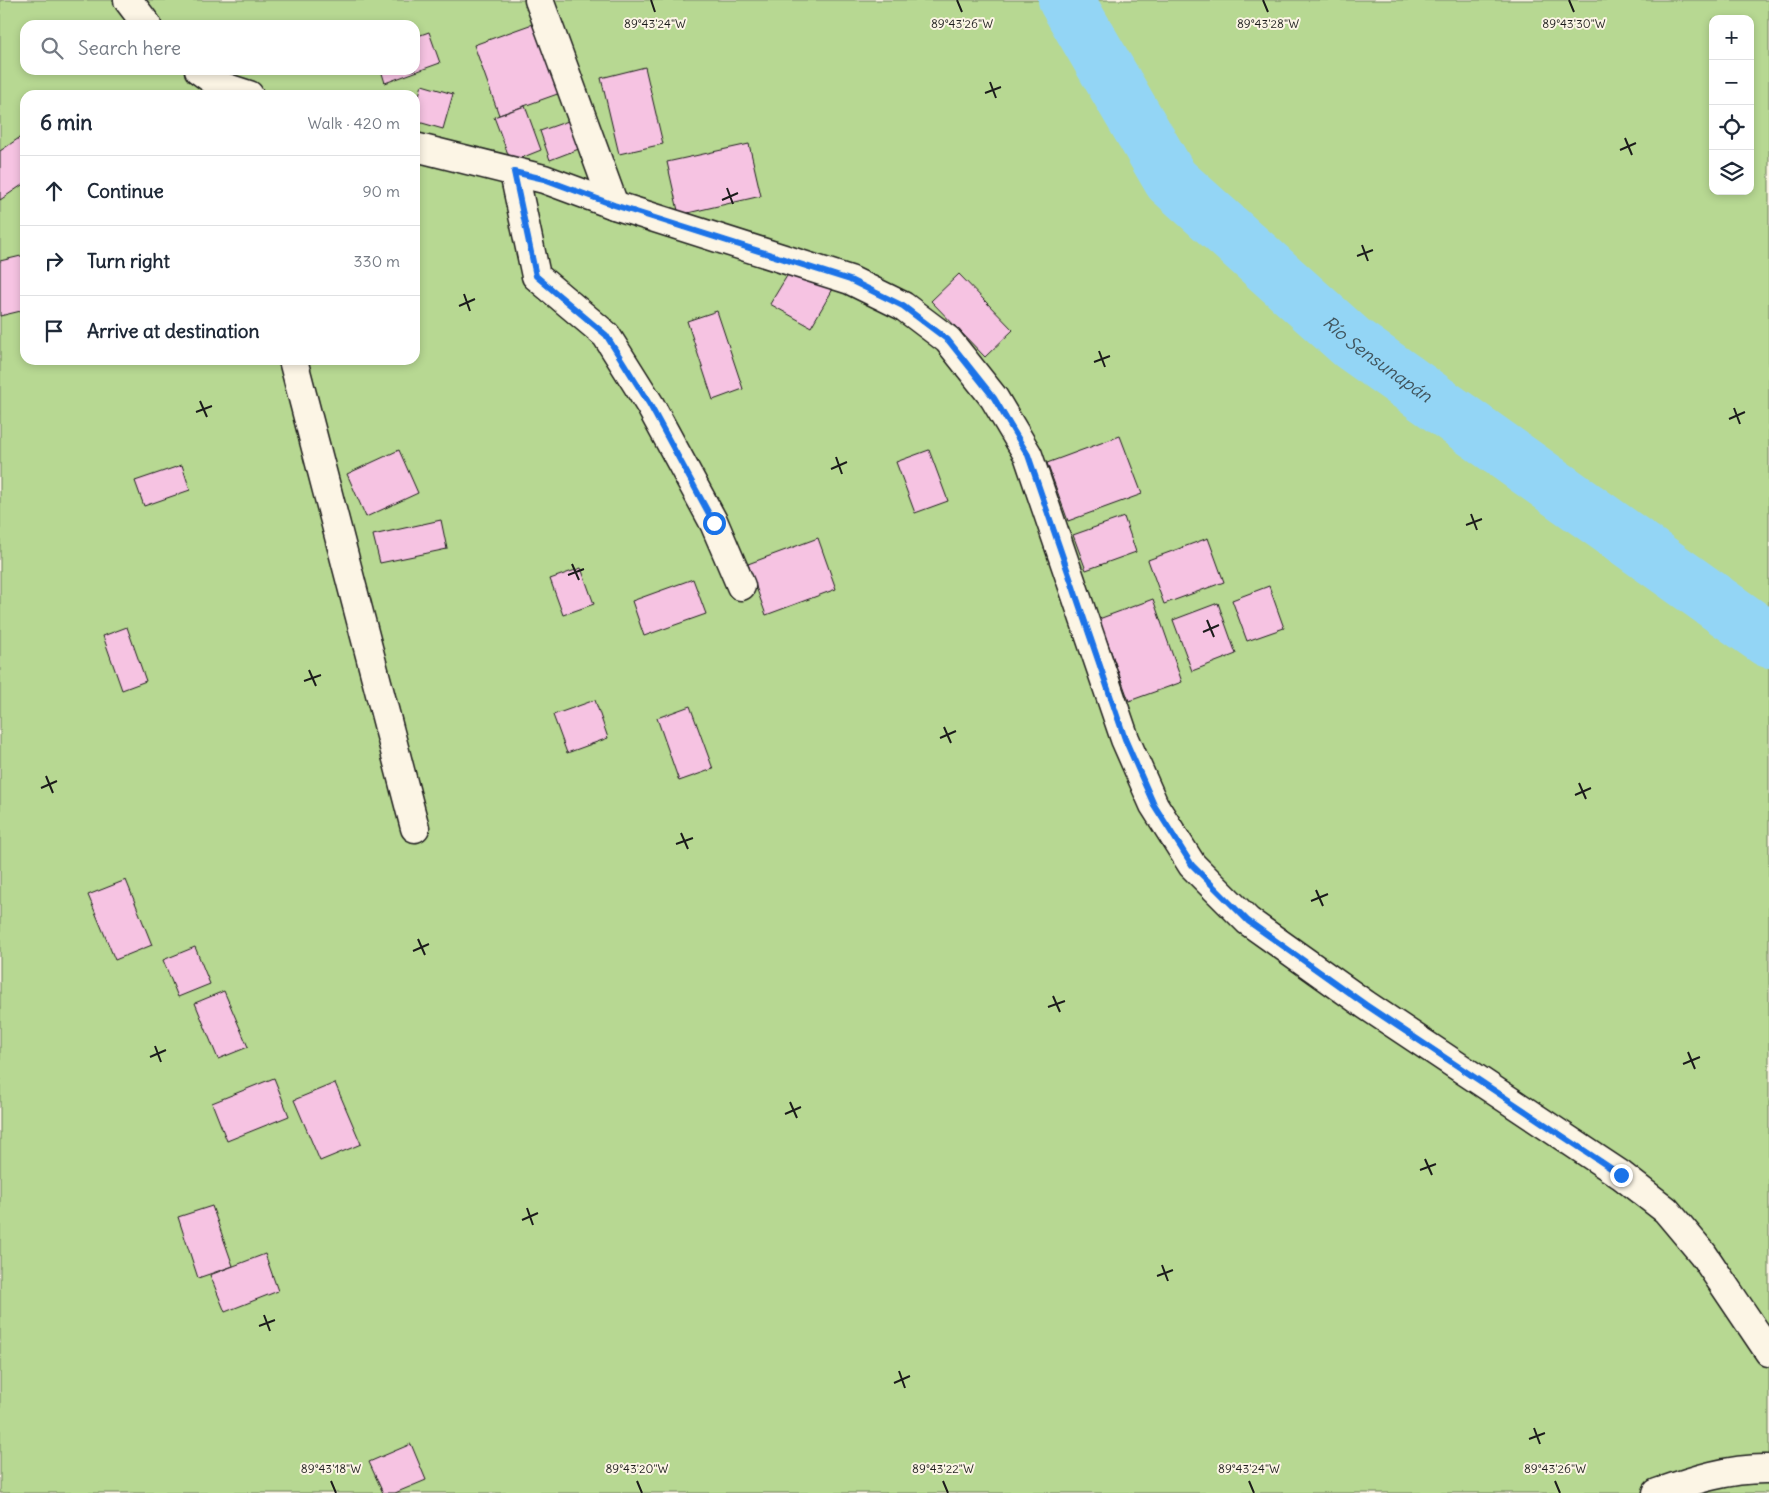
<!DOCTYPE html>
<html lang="en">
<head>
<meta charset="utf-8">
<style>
	:root { --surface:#fff; --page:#f6f6f7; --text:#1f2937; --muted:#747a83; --line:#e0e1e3 }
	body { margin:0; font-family:Delius,sans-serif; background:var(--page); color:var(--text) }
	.controls { position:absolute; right:15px; top:15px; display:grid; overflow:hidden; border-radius:10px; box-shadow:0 2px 8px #0003 }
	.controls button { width:45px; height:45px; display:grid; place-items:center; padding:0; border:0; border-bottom:1px solid var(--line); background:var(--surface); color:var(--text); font:25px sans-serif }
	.stop { position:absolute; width:15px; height:15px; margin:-11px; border:4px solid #1a73e8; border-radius:50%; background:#fff }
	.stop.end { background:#1a73e8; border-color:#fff; box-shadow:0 1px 5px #0008 }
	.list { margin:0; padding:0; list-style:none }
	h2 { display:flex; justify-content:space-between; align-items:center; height:65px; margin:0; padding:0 20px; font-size:21px }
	h2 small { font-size:16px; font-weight:400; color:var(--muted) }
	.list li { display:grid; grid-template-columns:32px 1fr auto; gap:15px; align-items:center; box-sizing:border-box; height:70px; padding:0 20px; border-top:1px solid var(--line) }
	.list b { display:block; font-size:19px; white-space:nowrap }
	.list em { font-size:16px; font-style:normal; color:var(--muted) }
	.icon { flex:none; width:28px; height:28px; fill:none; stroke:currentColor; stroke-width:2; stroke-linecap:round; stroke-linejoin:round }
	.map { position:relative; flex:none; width:1769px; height:1493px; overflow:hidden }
	.search { position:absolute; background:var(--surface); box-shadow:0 2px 8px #0003; left:20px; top:20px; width:400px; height:55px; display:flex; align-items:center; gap:12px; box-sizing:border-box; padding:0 18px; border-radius:15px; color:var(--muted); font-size:19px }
	.panel { position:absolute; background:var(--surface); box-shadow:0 2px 8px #0003; left:20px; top:90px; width:400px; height:275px; border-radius:15px }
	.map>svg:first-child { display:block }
	.green { fill:#b7d892; stroke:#6a7a57; fill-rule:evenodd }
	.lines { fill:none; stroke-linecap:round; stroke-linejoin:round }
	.river { stroke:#93d5f5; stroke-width:56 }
	.building { fill:#f6c3e2; stroke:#1c1c1c }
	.minor-casing { stroke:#1c1c1c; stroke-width:31 }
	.minor { stroke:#fcf5e5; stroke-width:28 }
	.route { stroke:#1a73e8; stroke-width:6 }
	.ticks { fill:none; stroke:#1c1c1c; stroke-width:2 }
	.labels { text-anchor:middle; stroke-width:4; stroke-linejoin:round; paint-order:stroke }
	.water-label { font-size:18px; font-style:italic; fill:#40545d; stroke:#fcf5e5 }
	.ticks-label { font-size:12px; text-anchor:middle; fill:#1c1c1c; stroke:#fcf5e5; stroke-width:4; stroke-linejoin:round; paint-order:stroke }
</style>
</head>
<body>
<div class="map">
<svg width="1769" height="1493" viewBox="0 0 1769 1493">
	<rect width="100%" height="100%" fill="#fcf5e5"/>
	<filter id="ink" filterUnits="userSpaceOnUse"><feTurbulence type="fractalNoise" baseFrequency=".02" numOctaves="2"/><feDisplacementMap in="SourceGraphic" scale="10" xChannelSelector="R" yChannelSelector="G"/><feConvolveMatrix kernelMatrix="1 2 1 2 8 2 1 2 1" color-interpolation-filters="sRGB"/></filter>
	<g filter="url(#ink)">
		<path class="green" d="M 0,0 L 1769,0 L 1769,1493 L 0,1493 ZM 1713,19 L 1750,19 L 1750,191 L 1713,191 ZM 25,25 L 415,25 L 415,70 L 25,70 ZM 25,95 L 415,95 L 415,360 L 25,360 Z"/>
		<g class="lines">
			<path class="river" id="s1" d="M 1066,0 L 1171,180 L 1352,343 L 1769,640"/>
		</g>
		<g class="building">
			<polygon points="538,22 563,92 499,115 474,45"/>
			<polygon points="429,32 440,63 385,83 381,70 415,70 415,37"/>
			<polygon points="645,67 663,144 619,154 601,78"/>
			<polygon points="422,85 453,94 443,129 415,121 415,109"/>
			<polygon points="525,106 541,150 511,162 494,117"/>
			<polygon points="574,119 584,147 550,160 540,131"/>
			<polygon points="25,134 25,183 0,200 0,151"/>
			<polygon points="749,144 761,196 679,215 667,162"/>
			<polygon points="25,255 25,310 0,316 0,261"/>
			<polygon points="793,266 833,289 811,327 770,304"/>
			<polygon points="959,274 1013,330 985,357 931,301"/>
			<polygon points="717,311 743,389 713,400 687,321"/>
			<polygon points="1120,436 1142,494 1068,521 1047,463"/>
			<polygon points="399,450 418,493 366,517 347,474"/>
			<polygon points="929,450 948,501 915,513 896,462"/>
			<polygon points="182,465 190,490 144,506 135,481"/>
			<polygon points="1124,517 1136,552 1086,570 1073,535"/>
			<polygon points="441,520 447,549 380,563 373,535"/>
			<polygon points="818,538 836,589 766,615 748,564"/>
			<polygon points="1208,538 1224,582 1164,604 1148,560"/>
			<polygon points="581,568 594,604 563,615 550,579"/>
			<polygon points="693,579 706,614 644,636 632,601"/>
			<polygon points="1269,586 1284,628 1247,641 1232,600"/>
			<polygon points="1153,599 1182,682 1129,701 1099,619"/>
			<polygon points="1218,603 1236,654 1192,671 1173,620"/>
			<polygon points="127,627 146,681 122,690 103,636"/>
			<polygon points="595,700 608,738 567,753 553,715"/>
			<polygon points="690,706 713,769 679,781 657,718"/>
			<polygon points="126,880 152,945 115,960 88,895"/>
			<polygon points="195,947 210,984 178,997 163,960"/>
			<polygon points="224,991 248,1047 218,1059 195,1003"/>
			<polygon points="274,1078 289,1116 227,1141 212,1103"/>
			<polygon points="335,1083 361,1144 320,1161 294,1100"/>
			<polygon points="212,1206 233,1266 198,1278 178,1217"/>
			<polygon points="265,1254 278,1291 225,1312 210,1275"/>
			<polygon points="411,1444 426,1480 395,1493 383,1493 369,1462"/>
		</g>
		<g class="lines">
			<g class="minor-casing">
				<g id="minor">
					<polyline points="128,0 147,25"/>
					<polyline points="539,0 614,205"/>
					<polyline points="199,70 221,86 249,95"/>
					<polyline points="415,147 544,179 614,205 850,280 903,306 948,340 994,398 1028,455 1125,739 1154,805 1192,865 1248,921 1366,1005 1621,1175 1666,1210 1703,1254 1769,1352"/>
					<polyline points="514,173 536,276 606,335 650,405 714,523 741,586"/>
					<polyline points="293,360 415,828"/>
					<path d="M 1657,1493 C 1693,1480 1730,1468 1769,1469"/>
				</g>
			</g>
			<use href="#minor" class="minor"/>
		</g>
	</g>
	<g class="lines" filter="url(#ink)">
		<polyline class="route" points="714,523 650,405 606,335 536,276 514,172 544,179 614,205 850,280 903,306 948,340 994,398 1028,455 1125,739 1154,805 1192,865 1248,921 1366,1005 1621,1175"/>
	</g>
	<path class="ticks" d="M 651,0 L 655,12M 957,0 L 962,12M 1263,0 L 1268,12M 1569,0 L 1574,12M 990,82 L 996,98M 985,93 L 1001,87M 1625,138 L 1632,155M 1620,150 L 1636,143M 727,188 L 733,204M 722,200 L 738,193M 1362,245 L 1368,261M 1357,256 L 1373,250M 464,294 L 470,311M 459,306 L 475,299M 1099,351 L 1105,367M 1094,362 L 1110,356M 200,401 L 207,417M 1734,408 L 1740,424M 196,412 L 212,406M 1729,419 L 1745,412M 836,457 L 842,474M 831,469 L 847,462M 1471,514 L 1477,530M 1466,525 L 1482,519M 572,564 L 579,580M 568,575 L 584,569M 1207,620 L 1214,637M 1203,632 L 1219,625M 309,670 L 316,686M 304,681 L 321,675M 944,727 L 951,743M 940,738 L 956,731M 46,776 L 53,793M 1579,783 L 1586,799M 41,788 L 57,781M 1575,795 L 1591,788M 681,833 L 688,849M 676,844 L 693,838M 1316,890 L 1323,906M 1311,901 L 1328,894M 418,939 L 425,955M 413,951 L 429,944M 1053,996 L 1060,1012M 1048,1007 L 1065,1001M 155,1046 L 161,1062M 1688,1052 L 1695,1069M 150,1057 L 166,1050M 1683,1064 L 1700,1057M 790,1102 L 797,1118M 785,1114 L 801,1107M 1425,1159 L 1432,1175M 1420,1170 L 1436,1164M 527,1208 L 533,1225M 522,1220 L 538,1213M 1162,1265 L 1168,1281M 1157,1276 L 1173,1270M 264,1315 L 270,1331M 259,1326 L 275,1320M 899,1371 L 905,1388M 894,1383 L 910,1376M 1534,1428 L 1540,1444M 1529,1439 L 1545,1433M 331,1481 L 336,1493M 637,1481 L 642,1493M 943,1481 L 948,1493M 1249,1481 L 1254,1493M 1555,1481 L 1560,1493"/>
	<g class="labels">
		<g class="water-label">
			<text dy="6" stroke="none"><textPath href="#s1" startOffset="482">Río Sensunapán</textPath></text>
		</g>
	</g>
	<g class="ticks-label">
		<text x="655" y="28">89°43'24"W</text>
		<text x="962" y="28">89°43'26"W</text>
		<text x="1268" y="28">89°43'28"W</text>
		<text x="1574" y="28">89°43'30"W</text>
		<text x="331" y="1473">89°43'18"W</text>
		<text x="637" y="1473">89°43'20"W</text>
		<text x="943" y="1473">89°43'22"W</text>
		<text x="1249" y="1473">89°43'24"W</text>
		<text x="1555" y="1473">89°43'26"W</text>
	</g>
</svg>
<div class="controls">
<button>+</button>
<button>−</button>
<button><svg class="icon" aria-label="locate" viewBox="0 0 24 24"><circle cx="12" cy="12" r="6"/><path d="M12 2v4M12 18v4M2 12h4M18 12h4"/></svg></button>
<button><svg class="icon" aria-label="layers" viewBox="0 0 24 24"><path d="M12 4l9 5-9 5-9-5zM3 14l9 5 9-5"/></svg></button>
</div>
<div class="stop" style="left:714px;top:523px"></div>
<div class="stop end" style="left:1621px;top:1175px"></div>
<div class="search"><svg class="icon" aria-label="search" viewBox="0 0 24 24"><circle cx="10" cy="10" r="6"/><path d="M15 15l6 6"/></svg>Search here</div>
<section class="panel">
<h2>6 min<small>Walk · 420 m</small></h2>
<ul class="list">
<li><svg class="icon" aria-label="ahead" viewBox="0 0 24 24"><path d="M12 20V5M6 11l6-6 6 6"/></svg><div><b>Continue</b></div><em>90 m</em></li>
<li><svg class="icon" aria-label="right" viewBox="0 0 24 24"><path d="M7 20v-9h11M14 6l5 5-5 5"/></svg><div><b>Turn right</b></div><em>330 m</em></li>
<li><svg class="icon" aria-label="arrive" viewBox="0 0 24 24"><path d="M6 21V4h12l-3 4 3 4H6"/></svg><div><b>Arrive at destination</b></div></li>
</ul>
</section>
</div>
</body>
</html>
